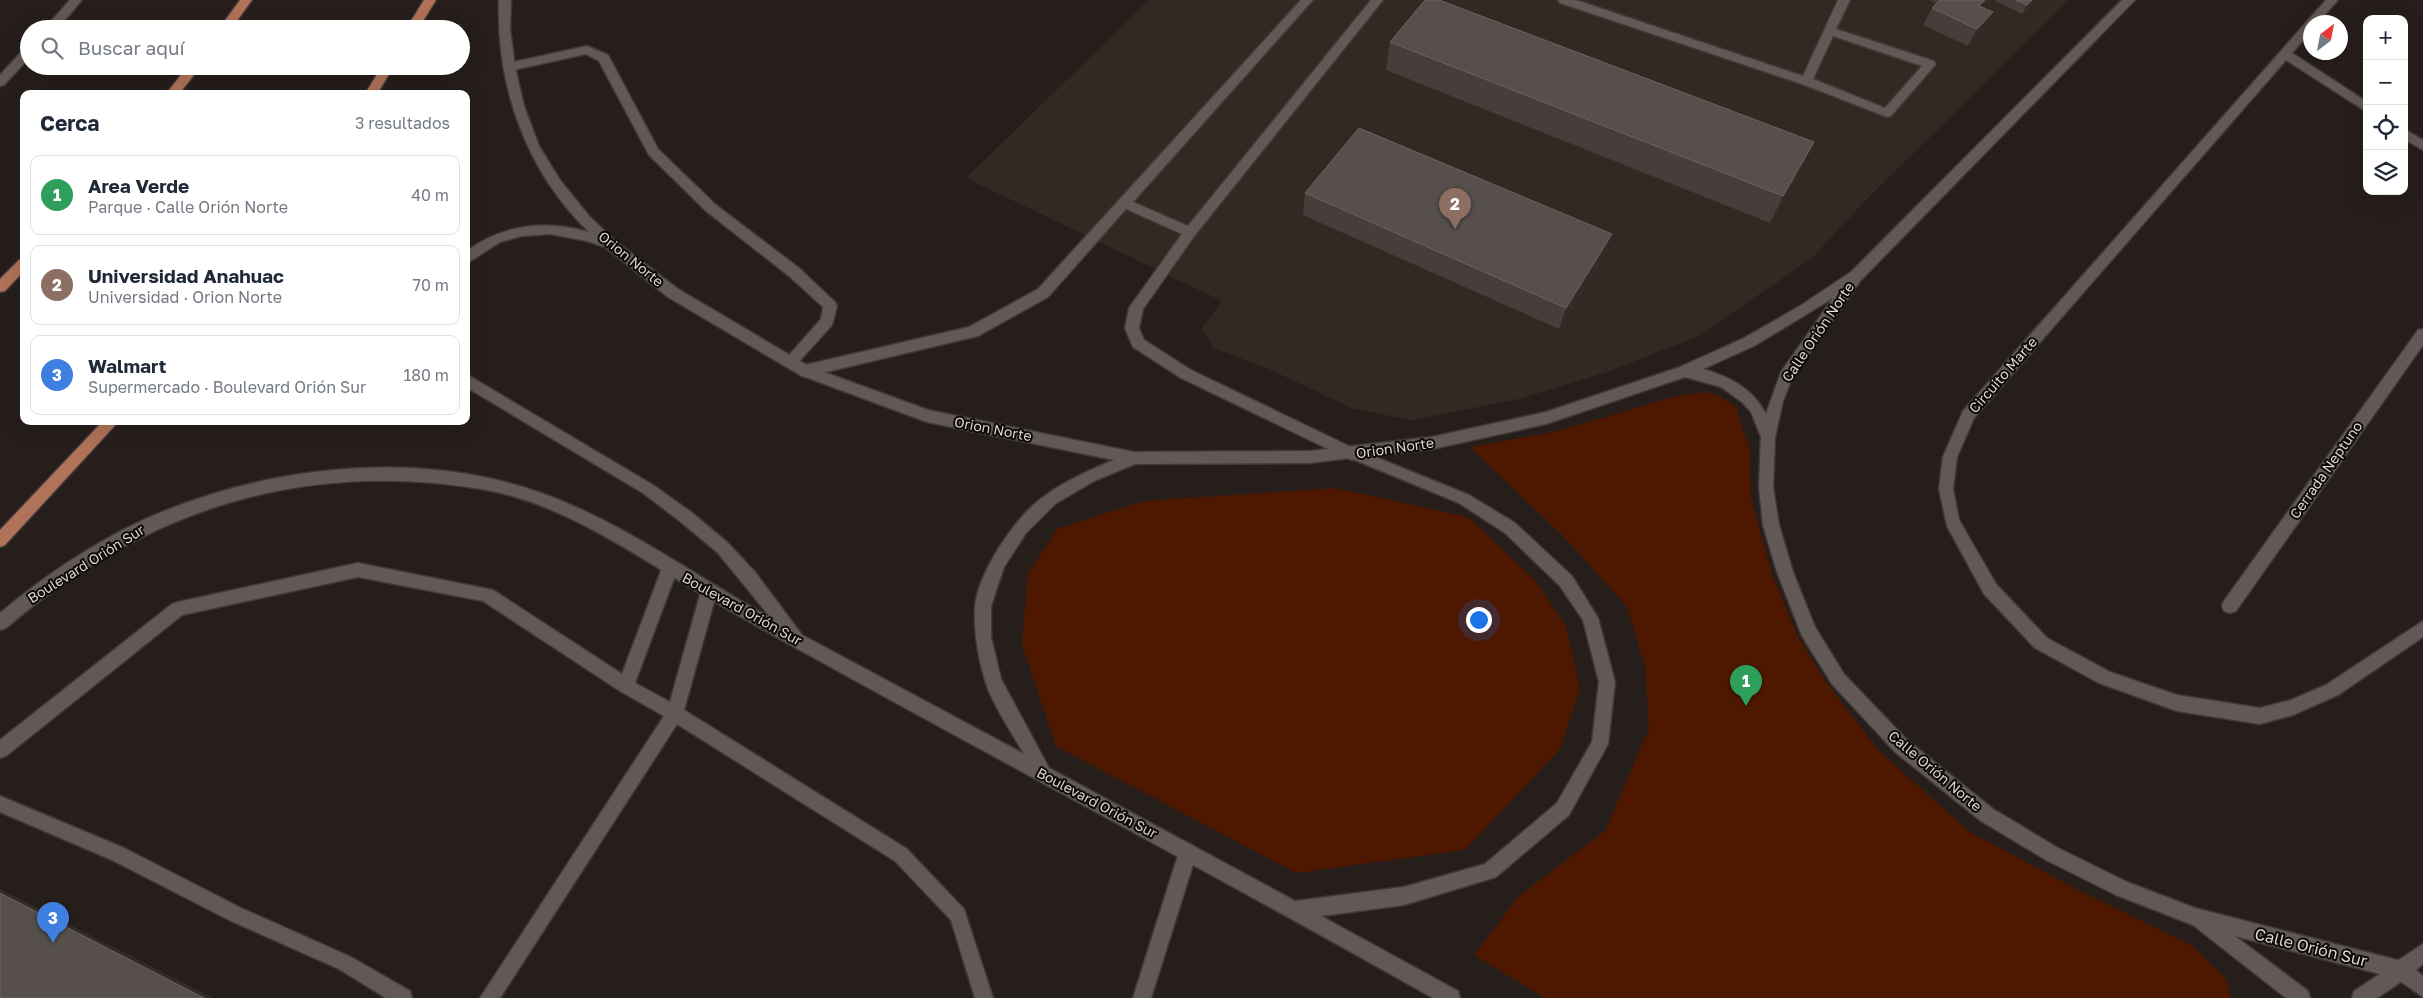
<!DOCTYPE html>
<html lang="es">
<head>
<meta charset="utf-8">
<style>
	:root { --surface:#fff; --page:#f2f2f3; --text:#1f2937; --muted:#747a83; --line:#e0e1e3; --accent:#0f766e }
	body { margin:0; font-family:"Golos Text",sans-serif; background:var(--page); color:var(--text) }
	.controls { position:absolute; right:15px; top:15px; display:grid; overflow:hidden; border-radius:10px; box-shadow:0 5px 20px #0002 }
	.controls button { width:45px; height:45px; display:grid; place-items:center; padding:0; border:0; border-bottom:1px solid var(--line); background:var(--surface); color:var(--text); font:25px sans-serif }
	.compass { position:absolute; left:2303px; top:15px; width:45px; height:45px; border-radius:50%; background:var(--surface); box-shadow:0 5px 20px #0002; rotate:32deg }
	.you { position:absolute; left:1478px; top:619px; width:18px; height:18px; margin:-12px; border:4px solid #fff; border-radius:50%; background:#1a73e8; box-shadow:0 0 0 8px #1a73e833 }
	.badge { display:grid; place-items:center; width:32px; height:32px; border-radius:50%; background:var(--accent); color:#fff; font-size:16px; font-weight:700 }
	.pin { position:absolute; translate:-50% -41px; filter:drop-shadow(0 1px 2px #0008) }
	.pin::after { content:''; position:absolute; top:26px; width:18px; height:15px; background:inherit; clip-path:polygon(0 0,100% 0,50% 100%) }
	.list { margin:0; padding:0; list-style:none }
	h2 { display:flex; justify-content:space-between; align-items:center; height:65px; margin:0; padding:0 20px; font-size:21px }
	h2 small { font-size:16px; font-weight:400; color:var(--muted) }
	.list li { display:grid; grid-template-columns:32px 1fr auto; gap:15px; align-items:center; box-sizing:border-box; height:80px; margin:0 10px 10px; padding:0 10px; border:1px solid var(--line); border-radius:10px }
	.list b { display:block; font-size:19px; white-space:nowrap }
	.list p { margin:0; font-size:16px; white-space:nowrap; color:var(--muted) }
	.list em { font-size:16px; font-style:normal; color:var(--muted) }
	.icon { flex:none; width:28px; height:28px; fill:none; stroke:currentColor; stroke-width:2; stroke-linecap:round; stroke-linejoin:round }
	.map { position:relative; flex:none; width:2423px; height:998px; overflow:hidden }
	.search { position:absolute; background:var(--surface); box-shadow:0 5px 20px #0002; left:20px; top:20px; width:450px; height:55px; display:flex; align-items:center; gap:12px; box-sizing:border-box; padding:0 18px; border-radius:28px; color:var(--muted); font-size:19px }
	.panel { position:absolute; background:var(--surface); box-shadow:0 5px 20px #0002; left:20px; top:90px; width:450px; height:335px; border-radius:10px }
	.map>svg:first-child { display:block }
	.built { fill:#342822 }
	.green { fill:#4e1800 }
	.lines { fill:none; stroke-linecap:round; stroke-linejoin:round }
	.service-casing { stroke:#403937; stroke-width:3 }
	.minor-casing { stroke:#403937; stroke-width:3 }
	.tertiary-casing { stroke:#403937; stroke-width:3 }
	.trunk-casing { stroke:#403937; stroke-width:3 }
	.service { fill:#625956; fill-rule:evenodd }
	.minor { fill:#625956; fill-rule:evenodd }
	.tertiary { fill:#625956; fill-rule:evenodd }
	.trunk { fill:#b07258; fill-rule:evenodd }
	.wall { fill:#463e3b }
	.shaded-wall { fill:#332b28 }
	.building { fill:#564f4c; stroke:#6b6461 }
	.labels { text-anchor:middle; stroke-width:4; stroke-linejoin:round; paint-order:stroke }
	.street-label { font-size:14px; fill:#dbd6d4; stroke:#0c0908 }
	.near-street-label { font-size:16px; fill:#dbd6d4; stroke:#0c0908 }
</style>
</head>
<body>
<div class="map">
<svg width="2423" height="998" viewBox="0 0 2423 998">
	<rect width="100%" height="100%" fill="#261e1b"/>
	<polygon class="built" points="1149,0 2069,0 1866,200 1812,258 1699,336 1607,372 1519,399 1412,420 1353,409 1269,369 1213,348 1202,328 1222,301 966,178"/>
	<g class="green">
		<polygon points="1706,392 1719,396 1736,407 1750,451 1751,498 1772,574 1798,637 1826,682 1879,751 1970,832 2078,890 2191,945 2226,979 2231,998 1545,998 1474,955 1519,896 1605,831 1649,729 1645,666 1627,607 1566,539 1470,447 1554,432 1676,396"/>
		<polygon points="1335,488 1468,517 1536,581 1566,626 1580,689 1560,749 1465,850 1296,873 1056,746 1022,644 1028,574 1057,529 1144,501"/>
	</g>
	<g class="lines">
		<g class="service-casing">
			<g id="service">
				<polygon points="1301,0 1313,0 1133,202 1188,226 1371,0 1383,0 1195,235 1143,309 1139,328 1144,340 1191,370 1357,450 1359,454 1357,458 1352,460 1347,458 1181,378 1133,347 1125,328 1129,308 1182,234 1126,209 1048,297 978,336 805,377 800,375 798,371 800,367 805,365 969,327 1038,289"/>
				<path d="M 1558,0 L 1576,0 L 1803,76 L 1838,0 L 1850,0 L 1836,29 L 1934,61 L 1936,64 L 1891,116 L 1887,117 L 1802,84 L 1560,3 ZM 1833,36 L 1922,66 L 1885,108 L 1813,79 Z"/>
				<polygon points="587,46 608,55 658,149 716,205 799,268 835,302 837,306 832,325 795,366 785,366 783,362 821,319 823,307 789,276 706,211 649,155 599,61 586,54 509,71 503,67 509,63"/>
				<polygon points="670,561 675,563 678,568 635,683 670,702 701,591 703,586 709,584 715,586 717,591 684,710 907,849 964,909 993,998 975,998 951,920 895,861 677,724 500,998 480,998 664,716 620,691 483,601 358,577 182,615 6,756 0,758 0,740 172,604 178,602 358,563 493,590 622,674 662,568 665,563"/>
				<polygon points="0,796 124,848 241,908 351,957 410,991 412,998 386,998 339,969 229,920 112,860 0,812"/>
			</g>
		</g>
		<g class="minor-casing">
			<g id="minor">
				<polygon points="2326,0 2338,0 2318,22 2310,22 2310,32 2292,53 2367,102 2367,112 2286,60 1974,418 1957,457 1953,489 1959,520 1996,584 2047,638 2110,672 2177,695 2260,708 2291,700 2326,685 2423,621 2423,637 2338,695 2293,715 2260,724 2177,711 2099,683 2035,648 1984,594 1947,526 1939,489 1943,457 1963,411"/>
				<polygon points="2404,129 2423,140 2423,150 2404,139"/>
				<polygon points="2423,329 2423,345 2236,611 2230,613 2224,611 2222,606 2224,601 2418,330"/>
				<polygon points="1188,843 1194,846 1197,852 1151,998 1133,998 1179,852 1182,846"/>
				<polygon points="2423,944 2423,964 2416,970 2423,976 2423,997 2394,977 2392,970 2394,963"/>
			</g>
		</g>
		<g class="tertiary-casing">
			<g id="tertiary">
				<polygon points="70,0 82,0 57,29 44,29"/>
				<path d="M 499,0 L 511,0 L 510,29 L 515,67 L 524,106 L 539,146 L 560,180 L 589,216 L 615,241 L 678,289 L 810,367 L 928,410 L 1134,452 L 1310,451 L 1432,437 L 1546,412 L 1680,367 L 1744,338 L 1800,306 L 1851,272 L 2122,0 L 2135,0 L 1861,280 L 1792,378 L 1783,401 L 1775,437 L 1773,487 L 1779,525 L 1793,572 L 1815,627 L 1844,674 L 1907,740 L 1993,809 L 2058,848 L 2127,882 L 2195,908 L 2401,961 L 2408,963 L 2410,970 L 2408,977 L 2377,998 L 2352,998 L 2354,991 L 2380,974 L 2235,936 L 2308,991 L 2310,998 L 2286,998 L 2193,925 L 2116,895 L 2046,860 L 1981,821 L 1895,752 L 1832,684 L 1802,636 L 1777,572 L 1763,525 L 1759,487 L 1761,437 L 1751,412 L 1742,402 L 1721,387 L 1685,377 L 1546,424 L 1432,449 L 1373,456 L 1469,495 L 1515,523 L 1572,576 L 1598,618 L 1615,682 L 1608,744 L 1569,815 L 1496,877 L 1404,905 L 1321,916 L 1458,991 L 1460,998 L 1433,998 C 1219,877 1002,762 787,643 C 752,623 717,604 683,583 C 620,545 555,501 481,489 C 301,459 143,511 6,628 L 0,630 L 0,613 C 43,577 90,545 141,521 C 262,466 415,448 541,493 C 623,522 696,577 771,618 L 718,553 L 681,522 L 643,493 L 466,387 L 466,374 L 653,485 L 691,512 L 728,543 L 755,572 L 802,635 L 1024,754 C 1012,733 991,702 985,680 C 978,657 974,632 975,608 C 977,573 1017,514 1046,495 C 1067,480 1090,470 1114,460 L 927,422 L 800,375 L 668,297 L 605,247 L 587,241 L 550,234 L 522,236 L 500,242 L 466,264 L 466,252 C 502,224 546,220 589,232 C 526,171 496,86 499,0 ZM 1833,298 L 1781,372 L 1766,414 C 1752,388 1730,377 1703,369 L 1754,346 ZM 1350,458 L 1459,503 L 1505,533 L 1560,586 L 1583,620 L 1599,682 L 1592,742 L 1557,803 L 1485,864 L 1404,887 L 1295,901 L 1049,768 L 1001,679 L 991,637 L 991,606 L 1004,567 L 1026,533 L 1055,504 L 1094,481 L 1135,464 L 1310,463 Z"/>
				<polygon points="29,47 29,58 4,85 0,86 0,75 25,48"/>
			</g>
		</g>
		<g class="trunk-casing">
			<g id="trunk">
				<polygon points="240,0 252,0 231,29 219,29"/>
				<polygon points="424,0 436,0 418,29 406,29"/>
				<polygon points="188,66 201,66 179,94 166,94"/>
				<polygon points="382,66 394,66 377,94 365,94"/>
				<polygon points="24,258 24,271 5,291 0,292 0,279 19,260"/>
				<polygon points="103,421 119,421 5,545 0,547 0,530"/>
			</g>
		</g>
		<use href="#service" class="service"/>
		<use href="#minor" class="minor"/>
		<use href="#tertiary" class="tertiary"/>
		<use href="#trunk" class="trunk"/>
	</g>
	<g class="wall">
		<polygon points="1929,0 1991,0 1984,8 1993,12 1984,29 1968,46 1923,25 1932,8 1937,4"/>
		<polygon points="1993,0 2035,0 2033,3 2022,14"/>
		<polygon points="1390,42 1814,142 1801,169 1770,223 1386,70"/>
		<polygon points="1305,193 1605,256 1559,329 1303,215"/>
	</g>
	<g class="shaded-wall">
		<polygon points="1985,0 1991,0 1989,3 1970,22 1979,6"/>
		<polygon points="2032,0 2035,0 2033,3 2022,14 2027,5"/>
		<polygon points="1993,12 1984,29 1968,46 1977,29"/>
		<polygon points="1814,142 1801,169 1770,223 1783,196"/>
		<polygon points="1612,234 1605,256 1559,329 1566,308"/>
		<polygon points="0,889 213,998 204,998 0,893"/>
	</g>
	<g class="building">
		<polygon points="1425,0 1439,0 1814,142 1783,196 1390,42"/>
		<polygon points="1940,0 1985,0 1979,6 1993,12 1977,29 1932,8"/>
		<polygon points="2016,0 2032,0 2027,5"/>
		<polygon points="1359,128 1612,234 1566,308 1305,193"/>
		<polygon points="0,893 204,998 0,998"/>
	</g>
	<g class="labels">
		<g class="street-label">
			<text transform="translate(631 259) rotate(39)" y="5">Orion Norte</text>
			<text transform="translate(1818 332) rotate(-56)" y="5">Calle Orión Norte</text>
			<text transform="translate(2003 375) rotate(-49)" y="5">Circuito Marte</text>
			<text transform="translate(993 429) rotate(11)" y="5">Orion Norte</text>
			<text transform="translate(1395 448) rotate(-8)" y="5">Orion Norte</text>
			<text transform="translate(2326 470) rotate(-55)" y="5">Cerrada Neptuno</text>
			<text transform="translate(86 564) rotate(-32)" y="5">Boulevard Orión Sur</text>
			<text transform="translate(742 609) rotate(29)" y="5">Boulevard Orión Sur</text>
			<text transform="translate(1935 771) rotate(40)" y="5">Calle Orión Norte</text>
			<text transform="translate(1097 803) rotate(28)" y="5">Boulevard Orión Sur</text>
		</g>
		<g class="near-street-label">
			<text transform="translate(2311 947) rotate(14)" y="6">Calle Orión Sur</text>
		</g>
	</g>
</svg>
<div class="controls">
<button>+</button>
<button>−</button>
<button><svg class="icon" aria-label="locate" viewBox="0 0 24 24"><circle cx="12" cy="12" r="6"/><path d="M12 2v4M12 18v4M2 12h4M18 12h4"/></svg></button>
<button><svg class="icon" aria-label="layers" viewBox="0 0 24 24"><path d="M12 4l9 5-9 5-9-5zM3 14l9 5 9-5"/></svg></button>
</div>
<svg class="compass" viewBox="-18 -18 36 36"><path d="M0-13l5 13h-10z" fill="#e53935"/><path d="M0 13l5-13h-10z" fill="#747a83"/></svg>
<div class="you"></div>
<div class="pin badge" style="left:1746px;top:706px;background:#2e9e5b">1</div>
<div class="pin badge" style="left:1455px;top:229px;background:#8d6e63">2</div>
<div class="pin badge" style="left:53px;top:943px;background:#3f7fe0">3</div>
<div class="search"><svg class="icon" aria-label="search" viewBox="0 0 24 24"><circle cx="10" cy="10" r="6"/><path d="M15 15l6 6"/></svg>Buscar aquí</div>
<section class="panel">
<h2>Cerca<small>3 resultados</small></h2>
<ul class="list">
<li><span class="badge" style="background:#2e9e5b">1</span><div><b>Area Verde</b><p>Parque · Calle Orión Norte</p></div><em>40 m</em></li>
<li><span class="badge" style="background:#8d6e63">2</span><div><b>Universidad Anahuac</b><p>Universidad · Orion Norte</p></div><em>70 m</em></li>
<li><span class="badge" style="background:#3f7fe0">3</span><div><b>Walmart</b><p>Supermercado · Boulevard Orión Sur</p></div><em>180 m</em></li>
</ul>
</section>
</div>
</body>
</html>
